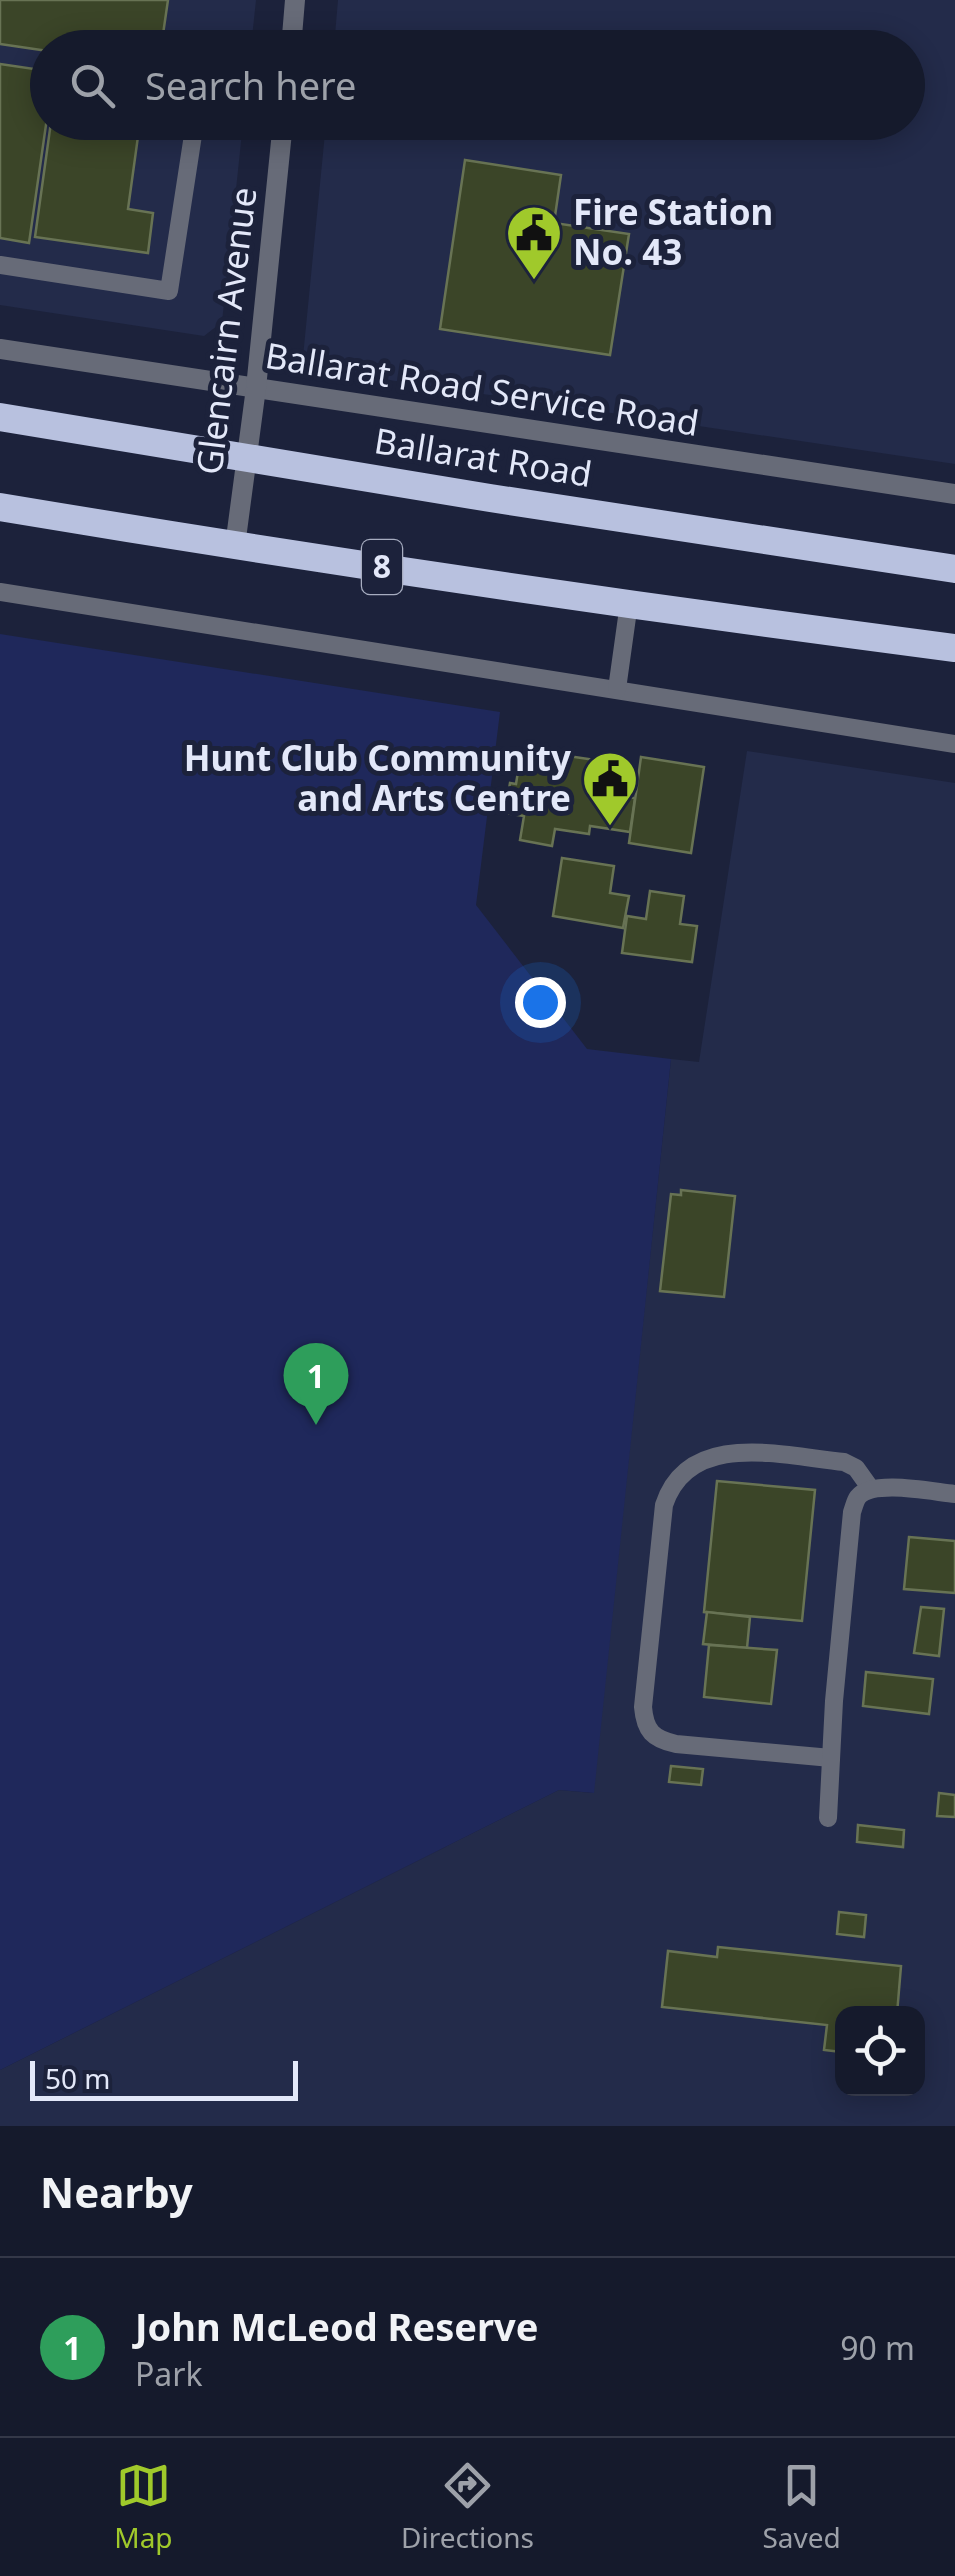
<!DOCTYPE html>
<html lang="en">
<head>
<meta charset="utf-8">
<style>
	:root { --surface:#151a2c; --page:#222738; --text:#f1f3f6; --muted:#9da1a9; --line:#343848; --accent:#a0c92b }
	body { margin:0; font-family:"Noto Sans",sans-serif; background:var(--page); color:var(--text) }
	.controls { position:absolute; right:30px; bottom:30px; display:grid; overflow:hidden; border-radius:20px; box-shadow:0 5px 25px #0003 }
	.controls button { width:90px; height:90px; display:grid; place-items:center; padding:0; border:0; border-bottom:2px solid var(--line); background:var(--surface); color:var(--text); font:50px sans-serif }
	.scale { position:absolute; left:30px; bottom:25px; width:268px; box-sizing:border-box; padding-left:10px; border:5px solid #e3e8f9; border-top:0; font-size:28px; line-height:35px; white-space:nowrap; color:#e3e8f9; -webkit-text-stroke:8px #1c223b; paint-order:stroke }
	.you { position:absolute; left:540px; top:1002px; width:35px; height:35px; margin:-25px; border:8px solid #fff; border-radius:50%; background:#1a73e8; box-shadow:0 0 0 15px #1a73e833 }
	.badge { display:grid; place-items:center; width:65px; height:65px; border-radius:50%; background:var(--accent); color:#fff; font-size:32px; font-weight:700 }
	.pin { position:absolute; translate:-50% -82px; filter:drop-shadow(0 2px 5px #0008) }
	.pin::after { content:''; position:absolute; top:52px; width:35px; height:30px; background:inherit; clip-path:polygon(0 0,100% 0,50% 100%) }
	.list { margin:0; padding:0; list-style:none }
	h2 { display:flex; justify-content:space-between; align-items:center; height:130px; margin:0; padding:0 40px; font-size:42px }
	h2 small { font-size:32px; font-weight:400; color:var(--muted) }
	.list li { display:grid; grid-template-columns:65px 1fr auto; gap:30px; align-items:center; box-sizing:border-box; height:180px; padding:0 40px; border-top:2px solid var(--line) }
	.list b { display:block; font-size:38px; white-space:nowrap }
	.list p { margin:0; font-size:32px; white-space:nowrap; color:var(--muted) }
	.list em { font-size:32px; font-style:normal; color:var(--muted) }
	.icon { flex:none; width:55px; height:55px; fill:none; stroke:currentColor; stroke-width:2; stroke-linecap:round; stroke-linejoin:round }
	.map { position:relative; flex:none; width:955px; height:2126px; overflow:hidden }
	.search { position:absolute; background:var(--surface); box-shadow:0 5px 25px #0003; left:30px; right:30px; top:30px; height:110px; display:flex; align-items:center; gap:25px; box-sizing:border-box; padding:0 35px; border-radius:55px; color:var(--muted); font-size:38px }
	.sheet { height:310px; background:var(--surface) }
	nav { display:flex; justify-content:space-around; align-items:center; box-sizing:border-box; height:140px; border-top:2px solid var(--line); background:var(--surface); font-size:28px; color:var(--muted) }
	nav a { display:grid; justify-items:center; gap:5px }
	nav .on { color:var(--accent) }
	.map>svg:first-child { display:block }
	.built { fill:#232b4a; fill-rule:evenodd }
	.green { fill:#1f285b }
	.building { fill:#3b4528; stroke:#687354; stroke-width:2.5 }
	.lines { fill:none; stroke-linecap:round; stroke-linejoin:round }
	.service { stroke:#676b78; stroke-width:18 }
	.minor { stroke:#676b78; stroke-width:20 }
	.trunk { stroke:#b8c1df; stroke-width:28 }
	.labels { text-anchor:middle; stroke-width:10; stroke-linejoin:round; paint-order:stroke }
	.shield { fill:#1c223b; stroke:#a7adc0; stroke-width:2.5 }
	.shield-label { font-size:32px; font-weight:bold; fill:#e3e8f9 }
	.poi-label { font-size:35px; font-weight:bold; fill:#e3e8f9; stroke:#1c223b; text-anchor:start }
	.street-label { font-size:35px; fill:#e3e8f9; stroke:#1c223b }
</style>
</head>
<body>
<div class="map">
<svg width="955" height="2126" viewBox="0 0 955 2126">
	<rect width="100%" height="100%" fill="#1c223b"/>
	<g class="built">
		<polygon points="0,0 256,0 251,47 48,48 48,122 243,123 222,322 204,336 0,305"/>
		<polygon points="338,0 955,0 955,464 302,367 326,123 908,122 908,48 334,47"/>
		<path d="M 747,751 L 955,783 L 955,2126 L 0,2126 L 0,2070 L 559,1790 L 593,1793 L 671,1059 L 699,1062 ZM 842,2014 L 918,2014 L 918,2088 L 842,2088 Z"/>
	</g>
	<polygon class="green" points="0,634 500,712 476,905 587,1049 671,1059 594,1793 559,1790 0,2070"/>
	<g class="building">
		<polygon points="0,0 168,0 161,48 48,48 48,51 0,44"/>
		<polygon points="0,64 48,71 48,111 29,243 0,238"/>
		<polygon points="51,122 140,122 128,209 153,213 148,253 35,237"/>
		<polygon points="465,160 561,175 554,223 629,234 610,355 440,329"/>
		<polygon points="534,751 602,761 600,769 614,771 611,795 635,798 630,832 590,826 589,834 555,829 552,846 520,840 524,816 505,813 510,783 516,784 520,759 533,760"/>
		<polygon points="641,757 704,767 691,853 629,843"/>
		<polygon points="562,858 614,866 610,893 629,896 623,928 553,916"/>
		<polygon points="650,891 684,896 680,924 697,926 692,962 622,953 627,916 646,919"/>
		<polygon points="681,1190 735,1196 724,1297 660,1291 671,1194 681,1195"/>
		<polygon points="717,1481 815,1490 802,1621 704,1612"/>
		<polygon points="909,1537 955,1541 955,1593 904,1589"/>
		<polygon points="921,1607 944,1609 939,1656 914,1653"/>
		<polygon points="707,1612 750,1617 747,1648 703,1644"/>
		<polygon points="709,1645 777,1650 771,1704 704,1697"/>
		<polygon points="866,1672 933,1679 929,1714 863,1706"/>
		<polygon points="671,1766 703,1769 701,1785 669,1782"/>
		<polygon points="939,1793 955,1795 955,1817 937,1816"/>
		<polygon points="858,1825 904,1830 903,1847 857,1842"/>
		<polygon points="839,1912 866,1915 864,1937 837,1934"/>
		<polygon points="718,1947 901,1966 897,2014 842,2014 842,2052 824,2050 827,2025 662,2007 668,1951 717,1957"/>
	</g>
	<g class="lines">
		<g class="service">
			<polyline points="0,265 169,291 195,122"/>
			<polyline points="0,592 955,744"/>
			<polyline points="617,689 629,603"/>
			<path d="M 831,1758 L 676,1744 C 653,1739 645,1731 643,1707 L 664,1505 C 689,1429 783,1456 844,1462 L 856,1468 L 871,1489"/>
			<path d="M 828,1818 L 834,1701 L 852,1512 C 854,1507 855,1501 858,1497 C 873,1479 933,1492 955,1494"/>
		</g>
		<g class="minor">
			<polyline points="291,48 295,0"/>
			<polyline points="0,349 955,494"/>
			<polyline points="235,546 256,388 283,122"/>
		</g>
		<g class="trunk">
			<polyline points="0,417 490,498 955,569"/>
			<path d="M 0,507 C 317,560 636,607 955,648"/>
		</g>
	</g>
	<defs>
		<g id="civic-pin" transform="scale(2.875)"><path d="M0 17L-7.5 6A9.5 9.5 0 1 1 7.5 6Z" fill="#a0c92b" stroke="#1c223b"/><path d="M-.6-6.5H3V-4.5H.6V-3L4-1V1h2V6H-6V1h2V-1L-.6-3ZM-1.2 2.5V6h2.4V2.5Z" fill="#111"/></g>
	</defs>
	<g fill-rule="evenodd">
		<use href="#civic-pin" x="534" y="233"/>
		<use href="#civic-pin" x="610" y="779"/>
	</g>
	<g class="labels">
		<rect class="shield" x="362" y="540" width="40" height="54" rx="8"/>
		<g class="shield-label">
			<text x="382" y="578">8</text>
		</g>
		<g class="poi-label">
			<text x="573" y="225">Fire Station<tspan x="573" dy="40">No. 43</tspan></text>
			<text x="571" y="771" text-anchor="end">Hunt Club Community<tspan x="571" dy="40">and Arts Centre</tspan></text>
		</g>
		<g class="street-label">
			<text transform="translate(227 331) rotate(-83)" y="12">Glencairn Avenue</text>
			<text transform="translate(482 390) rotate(9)" y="12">Ballarat Road Service Road</text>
			<text transform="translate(483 458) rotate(9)" y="12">Ballarat Road</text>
		</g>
	</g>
</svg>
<div class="controls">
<button><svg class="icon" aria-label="locate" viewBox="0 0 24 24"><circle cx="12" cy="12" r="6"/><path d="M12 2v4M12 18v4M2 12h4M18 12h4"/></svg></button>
</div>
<div class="scale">50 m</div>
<div class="you"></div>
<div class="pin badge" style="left:316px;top:1425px;background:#2e9e5b">1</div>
<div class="search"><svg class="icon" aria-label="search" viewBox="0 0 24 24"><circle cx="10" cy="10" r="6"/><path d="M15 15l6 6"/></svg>Search here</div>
</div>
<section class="sheet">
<h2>Nearby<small></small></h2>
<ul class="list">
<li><span class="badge" style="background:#2e9e5b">1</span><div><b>John McLeod Reserve</b><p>Park</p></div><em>90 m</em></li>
</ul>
</section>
<nav>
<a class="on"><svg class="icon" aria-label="map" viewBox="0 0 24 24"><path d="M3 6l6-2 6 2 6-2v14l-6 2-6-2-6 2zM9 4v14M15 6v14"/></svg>Map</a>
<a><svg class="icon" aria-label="directions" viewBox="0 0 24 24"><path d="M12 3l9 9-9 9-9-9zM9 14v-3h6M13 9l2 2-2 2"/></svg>Directions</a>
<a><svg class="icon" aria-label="saved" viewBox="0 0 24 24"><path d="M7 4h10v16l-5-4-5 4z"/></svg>Saved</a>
</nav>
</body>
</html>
